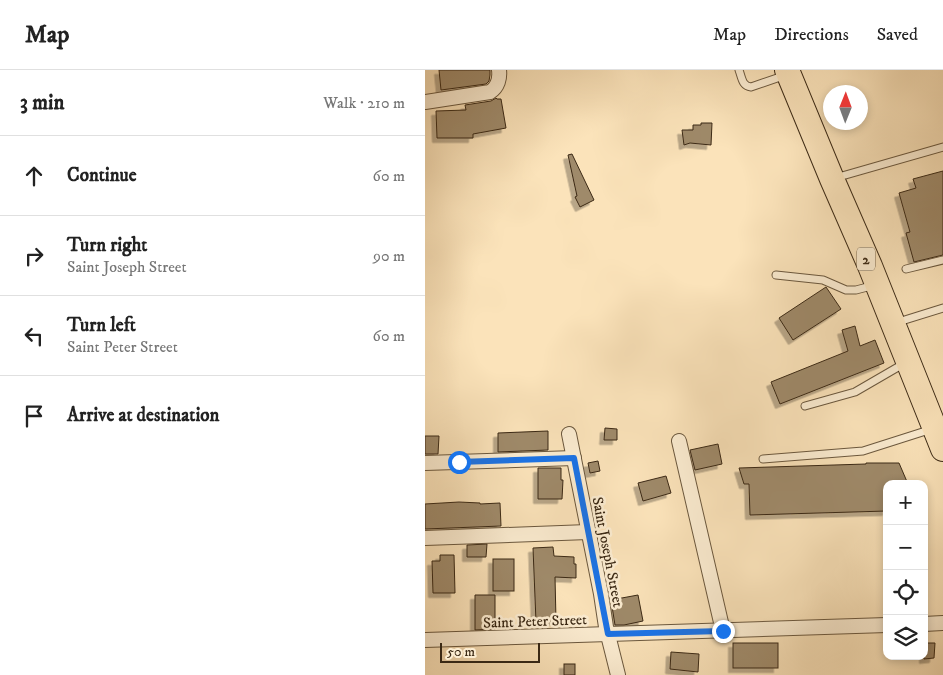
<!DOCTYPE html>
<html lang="en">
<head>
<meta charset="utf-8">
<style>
	:root { --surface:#fff; --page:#f6f6f6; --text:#222; --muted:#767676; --line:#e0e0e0 }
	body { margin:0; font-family:"IM FELL DW Pica",serif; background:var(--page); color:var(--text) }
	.controls { position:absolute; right:15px; bottom:15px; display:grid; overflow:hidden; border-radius:10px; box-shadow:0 2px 8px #0003 }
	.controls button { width:45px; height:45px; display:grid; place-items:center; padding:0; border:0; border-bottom:1px solid var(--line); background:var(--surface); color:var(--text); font:25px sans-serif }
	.compass { position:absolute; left:398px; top:15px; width:45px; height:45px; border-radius:50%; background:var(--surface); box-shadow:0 2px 8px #0003; rotate:1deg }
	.scale { position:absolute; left:15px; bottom:12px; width:100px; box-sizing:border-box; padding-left:5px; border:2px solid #3b2915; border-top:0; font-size:14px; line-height:18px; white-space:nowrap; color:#3b2915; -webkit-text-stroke:4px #fcedd2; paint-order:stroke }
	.stop { position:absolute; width:15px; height:15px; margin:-11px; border:4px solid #1a73e8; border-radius:50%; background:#fff }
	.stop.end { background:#1a73e8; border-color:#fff; box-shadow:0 1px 5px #0008 }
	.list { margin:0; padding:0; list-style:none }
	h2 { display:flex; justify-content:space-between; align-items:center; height:65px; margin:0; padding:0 20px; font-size:21px }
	h2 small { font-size:16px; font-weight:400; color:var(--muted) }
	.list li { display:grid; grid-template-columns:32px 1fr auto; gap:15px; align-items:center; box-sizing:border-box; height:80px; padding:0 20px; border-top:1px solid var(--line) }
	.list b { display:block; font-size:19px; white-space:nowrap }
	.list p { margin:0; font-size:16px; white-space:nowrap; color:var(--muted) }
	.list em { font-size:16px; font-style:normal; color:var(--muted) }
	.icon { flex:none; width:28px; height:28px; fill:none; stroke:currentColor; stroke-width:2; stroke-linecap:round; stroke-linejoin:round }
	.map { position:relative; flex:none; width:518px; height:605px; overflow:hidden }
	header { display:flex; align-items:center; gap:30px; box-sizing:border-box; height:70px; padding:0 25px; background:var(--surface); border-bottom:1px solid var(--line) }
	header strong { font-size:24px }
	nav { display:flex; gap:28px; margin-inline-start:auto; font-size:18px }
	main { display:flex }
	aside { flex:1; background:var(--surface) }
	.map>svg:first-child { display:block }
	.building { fill:#9f8a6b; stroke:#3b2915; filter:url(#shadow) }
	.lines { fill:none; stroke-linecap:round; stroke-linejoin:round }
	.service-casing { stroke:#6b583e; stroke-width:9 }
	.minor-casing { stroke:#6b583e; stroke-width:16 }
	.trunk-casing { stroke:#3b2915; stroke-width:26 }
	.service { stroke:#fcedd2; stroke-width:7 }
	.minor { stroke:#fcedd2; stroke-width:14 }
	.trunk { stroke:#fbe3ba; stroke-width:24 }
	.route { stroke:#1a73e8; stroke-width:6 }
	.labels { text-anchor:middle; stroke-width:5; stroke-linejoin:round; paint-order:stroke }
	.shield { fill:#fcedd2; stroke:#75644e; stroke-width:1 }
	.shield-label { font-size:14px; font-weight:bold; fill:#3b2915 }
	.street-label { font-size:15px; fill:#3b2915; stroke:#fcedd2 }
</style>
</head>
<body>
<header>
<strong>Map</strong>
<nav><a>Map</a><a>Directions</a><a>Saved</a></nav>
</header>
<main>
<aside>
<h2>3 min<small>Walk · 210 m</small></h2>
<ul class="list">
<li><svg class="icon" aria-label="ahead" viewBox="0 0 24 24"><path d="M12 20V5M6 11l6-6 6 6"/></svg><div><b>Continue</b></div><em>60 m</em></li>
<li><svg class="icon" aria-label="right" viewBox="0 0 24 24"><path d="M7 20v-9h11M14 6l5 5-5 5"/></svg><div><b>Turn right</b><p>Saint Joseph Street</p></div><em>90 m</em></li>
<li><svg class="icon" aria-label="left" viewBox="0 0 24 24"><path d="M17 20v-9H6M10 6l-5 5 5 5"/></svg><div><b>Turn left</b><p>Saint Peter Street</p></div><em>60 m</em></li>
<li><svg class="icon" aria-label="arrive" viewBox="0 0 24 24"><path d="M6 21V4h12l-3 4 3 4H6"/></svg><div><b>Arrive at destination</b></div></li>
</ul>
</aside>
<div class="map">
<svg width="518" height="605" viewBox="0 0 518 605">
	<defs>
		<filter id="shadow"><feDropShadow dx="-4.5" dy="4.5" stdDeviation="0" flood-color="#0004"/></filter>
	</defs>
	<rect width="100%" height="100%" fill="#fbe3ba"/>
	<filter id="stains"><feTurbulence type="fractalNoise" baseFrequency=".004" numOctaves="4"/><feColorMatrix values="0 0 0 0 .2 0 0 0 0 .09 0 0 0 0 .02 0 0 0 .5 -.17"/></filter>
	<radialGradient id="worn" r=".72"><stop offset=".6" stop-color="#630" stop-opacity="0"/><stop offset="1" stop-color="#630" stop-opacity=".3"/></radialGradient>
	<g class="building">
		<polygon points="14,0 65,0 65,5 64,11 61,14 16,20"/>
		<polygon points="71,28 72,29 76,29 81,58 48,64 48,68 12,68 11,41 41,40 40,35 66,31"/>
		<polygon points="276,53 287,53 286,75 265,73 259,75 257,60 268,60 268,55 276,55"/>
		<polygon points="147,84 169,130 155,137 150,127 152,126 143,85"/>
		<polygon points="518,101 518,185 489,192 481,163 485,162 474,123 491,118 488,109"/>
		<polygon points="401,217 416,239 368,270 354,248"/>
		<polygon points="430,256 435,276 450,270 459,293 355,334 346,312 423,281 417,260"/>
		<polygon points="180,358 192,359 192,370 179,370"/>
		<polygon points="123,361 123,380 73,382 73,363"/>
		<polygon points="0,366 14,366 13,384 0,384"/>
		<polygon points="293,374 297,394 270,400 265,380"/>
		<polygon points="173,391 175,401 165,403 163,393"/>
		<polygon points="441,393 474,393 483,414 462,414 462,441 325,445 324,414 319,414 314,398 441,394"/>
		<polygon points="113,398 136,398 136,410 138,410 137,429 113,429"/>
		<polygon points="241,406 246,423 218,431 213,413"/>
		<polygon points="34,432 55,433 55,434 75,433 76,456 0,459 0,434"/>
		<polygon points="62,474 61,487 42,487 42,475"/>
		<polygon points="128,477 129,486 149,487 149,494 151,494 151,508 130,507 131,551 111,552 108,478"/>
		<polygon points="15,485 29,485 30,523 8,523 7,491 15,491"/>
		<rect x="68" y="489" width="21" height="32"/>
		<polygon points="50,525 70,525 70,559 50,560"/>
		<polygon points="213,525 218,551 199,555 190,555 186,530"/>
		<rect x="308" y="573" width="45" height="25"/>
		<polygon points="499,573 510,573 509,588 499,589"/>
		<polygon points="246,582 274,584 273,602 245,599"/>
		<rect x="139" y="594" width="11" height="11"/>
	</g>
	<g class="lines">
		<g class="service-casing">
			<g id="service">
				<path d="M 314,0 C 317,8 317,16 326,17 L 361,5"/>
				<polyline points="410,108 518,77"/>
				<polyline points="481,199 518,190"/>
				<polyline points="351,205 398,210 421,220 431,220 450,215"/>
				<polyline points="470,253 518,238"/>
				<polyline points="380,336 430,322 480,293"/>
				<polyline points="338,389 438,381 507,359"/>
			</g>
		</g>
		<g class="minor-casing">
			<g id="minor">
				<path d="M 0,32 L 65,22 C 73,17 75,8 74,0"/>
				<polyline points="144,364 176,524 181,557 193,605"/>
				<polyline points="254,371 298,561"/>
				<polyline points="0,393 149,388"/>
				<polyline points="0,468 163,462"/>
				<polyline points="499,554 518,553"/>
				<polyline points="0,570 462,555"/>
			</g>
		</g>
		<g class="trunk-casing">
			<polyline id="trunk" points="362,0 407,109 445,196 518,379"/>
		</g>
		<use href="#service" class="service"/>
		<use href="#minor" class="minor"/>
		<use href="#trunk" class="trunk"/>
	</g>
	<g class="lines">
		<polyline class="route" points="34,392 149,388 183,564 298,561"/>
	</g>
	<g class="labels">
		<rect class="shield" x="432" y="177.5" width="18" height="23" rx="4"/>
		<g class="shield-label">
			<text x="441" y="194">2</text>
		</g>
		<g class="street-label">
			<text transform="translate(183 482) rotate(79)" y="5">Saint Joseph Street</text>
			<text transform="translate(110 551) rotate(-2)" y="5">Saint Peter Street</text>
		</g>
	</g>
	<rect width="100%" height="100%" filter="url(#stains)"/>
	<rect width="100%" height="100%" fill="url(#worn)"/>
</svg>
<div class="controls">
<button>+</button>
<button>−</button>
<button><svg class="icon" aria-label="locate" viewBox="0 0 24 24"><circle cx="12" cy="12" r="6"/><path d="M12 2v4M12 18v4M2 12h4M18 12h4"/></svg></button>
<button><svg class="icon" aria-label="layers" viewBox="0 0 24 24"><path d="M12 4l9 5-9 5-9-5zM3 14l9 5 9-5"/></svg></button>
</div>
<svg class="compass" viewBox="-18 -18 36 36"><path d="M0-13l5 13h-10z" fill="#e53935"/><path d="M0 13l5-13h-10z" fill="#767676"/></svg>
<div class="scale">50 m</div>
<div class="stop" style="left:34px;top:392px"></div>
<div class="stop end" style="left:298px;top:561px"></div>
</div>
</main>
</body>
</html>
